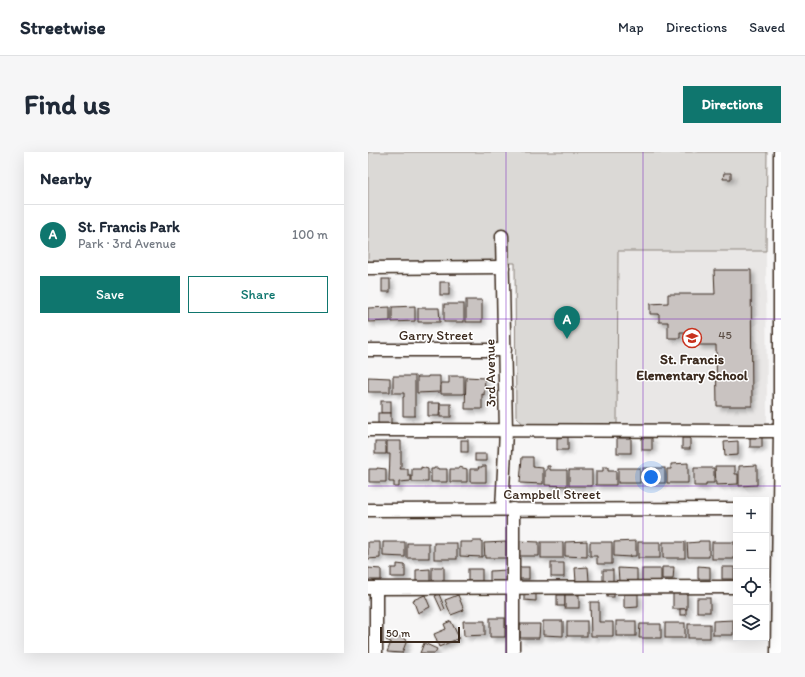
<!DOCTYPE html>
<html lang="en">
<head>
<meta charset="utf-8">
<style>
	:root { --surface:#fff; --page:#f6f6f7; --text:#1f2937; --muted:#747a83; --line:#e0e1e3; --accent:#0f766e }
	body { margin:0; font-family:Itim,sans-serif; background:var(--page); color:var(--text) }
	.controls { position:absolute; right:12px; bottom:12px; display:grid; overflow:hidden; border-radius:0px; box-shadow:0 4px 16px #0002 }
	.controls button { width:36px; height:36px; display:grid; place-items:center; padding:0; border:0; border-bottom:1px solid var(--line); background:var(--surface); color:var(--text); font:20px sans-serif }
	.scale { position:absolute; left:12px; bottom:10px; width:80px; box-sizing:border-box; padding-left:4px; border:2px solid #3b2a1e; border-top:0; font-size:11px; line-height:14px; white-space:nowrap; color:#3b2a1e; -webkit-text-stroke:3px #fff; paint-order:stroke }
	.you { position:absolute; left:283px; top:325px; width:14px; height:14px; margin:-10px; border:3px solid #fff; border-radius:50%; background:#1a73e8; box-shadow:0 0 0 6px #1a73e833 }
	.badge { display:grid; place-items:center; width:26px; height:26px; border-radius:50%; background:var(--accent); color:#fff; font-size:13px; font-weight:700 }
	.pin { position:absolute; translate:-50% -33px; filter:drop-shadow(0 1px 2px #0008) }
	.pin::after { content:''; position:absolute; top:21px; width:14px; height:12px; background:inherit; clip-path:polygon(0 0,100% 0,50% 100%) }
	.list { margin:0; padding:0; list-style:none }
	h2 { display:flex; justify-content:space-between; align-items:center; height:52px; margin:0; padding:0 16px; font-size:17px }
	h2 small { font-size:13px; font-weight:400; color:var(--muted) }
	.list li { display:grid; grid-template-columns:26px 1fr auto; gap:12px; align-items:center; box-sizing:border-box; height:60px; padding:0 16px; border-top:1px solid var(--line) }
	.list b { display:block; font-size:15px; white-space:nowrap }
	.list p { margin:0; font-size:13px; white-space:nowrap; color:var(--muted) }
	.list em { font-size:13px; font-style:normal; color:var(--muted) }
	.actions { display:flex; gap:8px; padding:12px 16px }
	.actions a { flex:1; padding:9px 0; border:1px solid var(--accent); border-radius:0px; text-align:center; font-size:14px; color:var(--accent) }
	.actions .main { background:var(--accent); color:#fff }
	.icon { flex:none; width:22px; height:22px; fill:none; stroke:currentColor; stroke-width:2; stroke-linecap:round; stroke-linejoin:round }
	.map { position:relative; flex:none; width:413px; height:501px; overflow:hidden; border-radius:0px }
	header { display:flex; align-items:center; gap:24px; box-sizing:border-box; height:56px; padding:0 20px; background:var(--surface); border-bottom:1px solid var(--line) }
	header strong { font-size:19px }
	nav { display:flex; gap:22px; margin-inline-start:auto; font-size:14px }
	.intro { display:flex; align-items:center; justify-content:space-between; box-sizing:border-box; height:96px; padding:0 24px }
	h1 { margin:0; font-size:28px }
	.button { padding:10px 18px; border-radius:0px; background:var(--accent); color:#fff; font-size:14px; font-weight:700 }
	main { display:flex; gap:24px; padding:0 24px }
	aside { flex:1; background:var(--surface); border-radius:0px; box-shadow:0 4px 16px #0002 }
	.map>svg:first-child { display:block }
	.built { fill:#e9e7e6 }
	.green { fill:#dbd9d6; stroke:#8b827a }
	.building { fill:#c9c3c1; stroke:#3b2a1e; filter:url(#shadow) }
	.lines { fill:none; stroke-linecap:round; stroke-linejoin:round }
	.minor-casing { stroke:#3b2a1e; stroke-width:15 }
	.minor { stroke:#fff; stroke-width:12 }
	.grid { fill:none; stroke:#7b2cbf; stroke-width:1; stroke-opacity:0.55 }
	.labels { text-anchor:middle; stroke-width:3; stroke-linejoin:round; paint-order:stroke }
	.number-label { font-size:12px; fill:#5e5047 }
	.street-label { font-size:14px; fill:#3b2a1e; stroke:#fff }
	.poi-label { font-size:14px; font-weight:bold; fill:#3b2a1e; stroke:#fff }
</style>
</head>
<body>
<header>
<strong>Streetwise</strong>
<nav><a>Map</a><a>Directions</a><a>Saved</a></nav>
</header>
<div class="intro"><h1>Find us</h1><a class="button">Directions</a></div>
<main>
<aside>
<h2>Nearby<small></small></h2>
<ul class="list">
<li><span class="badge">A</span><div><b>St. Francis Park</b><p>Park · 3rd Avenue</p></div><em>100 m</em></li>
</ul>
<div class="actions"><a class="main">Save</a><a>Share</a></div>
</aside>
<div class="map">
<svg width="413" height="501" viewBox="0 0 413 501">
	<defs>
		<filter id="shadow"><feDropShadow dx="3.5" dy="3.5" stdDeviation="2" flood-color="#0004"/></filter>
	</defs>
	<rect width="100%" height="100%" fill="#f7f6f6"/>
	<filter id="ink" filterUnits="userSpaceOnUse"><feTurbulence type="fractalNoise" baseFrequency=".025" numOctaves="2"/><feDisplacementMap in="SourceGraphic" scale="8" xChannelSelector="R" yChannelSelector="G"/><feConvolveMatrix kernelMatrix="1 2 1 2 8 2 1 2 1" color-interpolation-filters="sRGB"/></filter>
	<g filter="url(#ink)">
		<polygon class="built" points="250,99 398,99 399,272 249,272"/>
		<polygon class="green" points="0,0 399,0 398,99 250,99 249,272 155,272 148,264 147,111 0,111"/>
		<g class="building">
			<polygon points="356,21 363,21 363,27 355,27"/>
			<polygon points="346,118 383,118 384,254 349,254 348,193 330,193 329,180 312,180 312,186 300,186 300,170 291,170 291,162 282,162 282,152 300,151 300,142 347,142"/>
			<rect x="14" y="127" width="8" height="13"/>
			<rect x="72" y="130" width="9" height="13"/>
			<rect x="98" y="148" width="16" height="22"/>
			<rect x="76" y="152" width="20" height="18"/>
			<polygon points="47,154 47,169 24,170 24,155"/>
			<polygon points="22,155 22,169 0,170 0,156"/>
			<polygon points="50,156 71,156 72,170 50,170"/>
			<polygon points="25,224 47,224 47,264 35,264 35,245 36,245 36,241 25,241"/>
			<polygon points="60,224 72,224 72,240 49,241 49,225 60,225"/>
			<polygon points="81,224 96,224 96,242 73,242 73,231 81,231"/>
			<polygon points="0,225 22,226 22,240 0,240"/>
			<polygon points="98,225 117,226 116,243 114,242 114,257 97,257"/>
			<rect x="13" y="249" width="10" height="12"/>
			<polygon points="60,251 72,251 71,264 60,264"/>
			<rect x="72" y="252" width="11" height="13"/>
			<rect x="10" y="261" width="13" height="13"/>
			<rect x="382" y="284" width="12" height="11"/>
			<polygon points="200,285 200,298 189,298 189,286"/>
			<rect x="249" y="286" width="14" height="15"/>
			<rect x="274" y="286" width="10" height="12"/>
			<rect x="314" y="286" width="8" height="11"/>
			<rect x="93" y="288" width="7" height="12"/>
			<polygon points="19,289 33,289 33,315 32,317 40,317 40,324 43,324 43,329 31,330 31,335 26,335 26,330 21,330 22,302 19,302"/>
			<polygon points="370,289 370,303 357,304 356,290"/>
			<rect x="7" y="290" width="11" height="12"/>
			<rect x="107" y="302" width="11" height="7"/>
			<polygon points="154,305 165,305 165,315 175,316 175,332 152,331"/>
			<polygon points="320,311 320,331 299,331 299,317 303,317 303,312"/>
			<polygon points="389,313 389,333 371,334 371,314"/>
			<polygon points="114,314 118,314 118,330 102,330 102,317 111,317 110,315 114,315"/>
			<polygon points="179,314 182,314 182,318 199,318 199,334 177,333 177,318 179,318"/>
			<polygon points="347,314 367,314 367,322 370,322 370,332 348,333"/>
			<polygon points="53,315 60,317 60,330 44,330 44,317 53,317"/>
			<polygon points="91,315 99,317 99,330 82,330 82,317 91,317"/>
			<polygon points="235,315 240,315 240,319 248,319 248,333 228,333 228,319 235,319"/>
			<polygon points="9,316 18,317 18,330 1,330 1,317 9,317"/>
			<polygon points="66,316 70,316 70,317 79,317 79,330 63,330 63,317 66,317"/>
			<rect x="250" y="316" width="22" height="15"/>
			<rect x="275" y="316" width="22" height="15"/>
			<polygon points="326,316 346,316 346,331 338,331 338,334 326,334"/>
			<rect x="201" y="318" width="23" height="16"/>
			<polygon points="104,389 114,389 114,405 92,404 92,390 104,390"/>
			<polygon points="149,389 171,390 171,404 149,404"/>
			<polygon points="219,389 219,405 197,404 197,390"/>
			<polygon points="268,389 268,404 262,404 262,405 246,404 246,390"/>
			<polygon points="331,389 341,389 341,405 320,405 319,391 331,390"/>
			<polygon points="0,390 12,390 12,406 0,407"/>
			<polygon points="15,390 37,390 37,405 15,404"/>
			<polygon points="138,390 138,406 117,406 116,391"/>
			<rect x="173" y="390" width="22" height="16"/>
			<polygon points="222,390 244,390 244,412 229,412 229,404 222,404"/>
			<rect x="270" y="390" width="22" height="16"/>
			<rect x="295" y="390" width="22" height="16"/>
			<rect x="344" y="390" width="22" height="17"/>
			<rect x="39" y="391" width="22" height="15"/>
			<rect x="66" y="391" width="23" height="16"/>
			<rect x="183" y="411" width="13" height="14"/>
			<polygon points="29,412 37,413 37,425 23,425 23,416 29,416"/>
			<polygon points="330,414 342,415 342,427 330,427"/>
			<rect x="64" y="415" width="12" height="13"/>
			<rect x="148" y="415" width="13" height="12"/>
			<polygon points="220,415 221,429 208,430 207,416"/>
			<polygon points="294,415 306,415 305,427 294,427"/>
			<rect x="354" y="415" width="12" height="12"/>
			<polygon points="0,416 13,417 13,428 0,428"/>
			<polygon points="250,416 269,417 269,429 251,429"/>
			<polygon points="62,417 62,432 48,432 48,418"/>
			<rect x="100" y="417" width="14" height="12"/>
			<rect x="274" y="417" width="19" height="12"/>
			<polygon points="139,418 139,430 122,429 122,419"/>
			<rect x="235" y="418" width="10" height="13"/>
			<polygon points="156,440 168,440 168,449 156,448"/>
			<rect x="239" y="440" width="7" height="5"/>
			<rect x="305" y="441" width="14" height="16"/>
			<polygon points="71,442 77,457 74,459 67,444"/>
			<polygon points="256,442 270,442 270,455 256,456"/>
			<polygon points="57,443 62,455 50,461 45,448"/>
			<polygon points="90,443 96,458 83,463 77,448"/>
			<rect x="189" y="443" width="8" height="11"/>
			<rect x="197" y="443" width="14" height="13"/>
			<rect x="329" y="446" width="13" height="14"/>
			<polygon points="222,450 231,450 231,470 245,470 245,484 223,484"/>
			<rect x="312" y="457" width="6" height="6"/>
			<rect x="122" y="466" width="15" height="19"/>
			<polygon points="365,468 365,483 345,483 345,469"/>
			<polygon points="83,469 91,486 71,495 66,482 78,477 76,472"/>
			<polygon points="95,469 117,469 117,483 96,484"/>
			<polygon points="175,469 195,469 195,484 175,483"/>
			<rect x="199" y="469" width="20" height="15"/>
			<rect x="248" y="469" width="20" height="15"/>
			<rect x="297" y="471" width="20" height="15"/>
			<polygon points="152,472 172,472 171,486 152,486"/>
			<polygon points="272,472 293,472 293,486 271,486"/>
			<rect x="320" y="472" width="22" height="14"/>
			<polygon points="21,480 39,488 34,501 19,500 23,490 18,488"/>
			<polygon points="56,491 69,497 67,501 52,501"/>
		</g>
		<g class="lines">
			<g class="minor-casing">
				<g id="minor">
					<polyline points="134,84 138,279 134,357"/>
					<polyline points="0,116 135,115"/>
					<polyline points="0,198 137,198"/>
					<polyline points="0,278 413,279"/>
					<polyline points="0,358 368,357"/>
					<polyline points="0,436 368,435"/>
					<polyline points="8,436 8,501"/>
					<polyline points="145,501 145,357"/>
					<polyline points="409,501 412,279 412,0"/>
				</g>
			</g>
			<use href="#minor" class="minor"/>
		</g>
	</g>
	<path class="grid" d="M 138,0 L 138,501M 275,0 L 275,501M 0,167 L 413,167M 0,334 L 413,334"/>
	<defs>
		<g id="school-ring" transform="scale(1)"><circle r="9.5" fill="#fff" stroke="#c8321e" stroke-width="1.5"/><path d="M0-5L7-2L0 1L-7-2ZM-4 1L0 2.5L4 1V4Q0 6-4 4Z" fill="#c8321e"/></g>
	</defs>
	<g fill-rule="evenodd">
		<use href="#school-ring" x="324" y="186"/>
	</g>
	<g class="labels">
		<g class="number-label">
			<text x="357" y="187">45</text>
		</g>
		<g class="street-label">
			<text x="68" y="188">Garry Street</text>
			<text transform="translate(122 221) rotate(-91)" y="5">3rd Avenue</text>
			<text x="184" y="347">Campbell Street</text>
		</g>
		<g class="poi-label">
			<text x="324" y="212">St. Francis<tspan x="324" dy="16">Elementary School</tspan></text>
		</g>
	</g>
</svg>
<div class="controls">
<button>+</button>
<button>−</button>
<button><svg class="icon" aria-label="locate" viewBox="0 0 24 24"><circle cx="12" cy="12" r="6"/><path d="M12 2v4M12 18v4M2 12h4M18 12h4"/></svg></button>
<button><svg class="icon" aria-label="layers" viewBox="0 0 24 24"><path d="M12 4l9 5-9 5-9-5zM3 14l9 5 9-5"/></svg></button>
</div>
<div class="scale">50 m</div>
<div class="you"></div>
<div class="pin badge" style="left:199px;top:187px">A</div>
</div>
</main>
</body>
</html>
